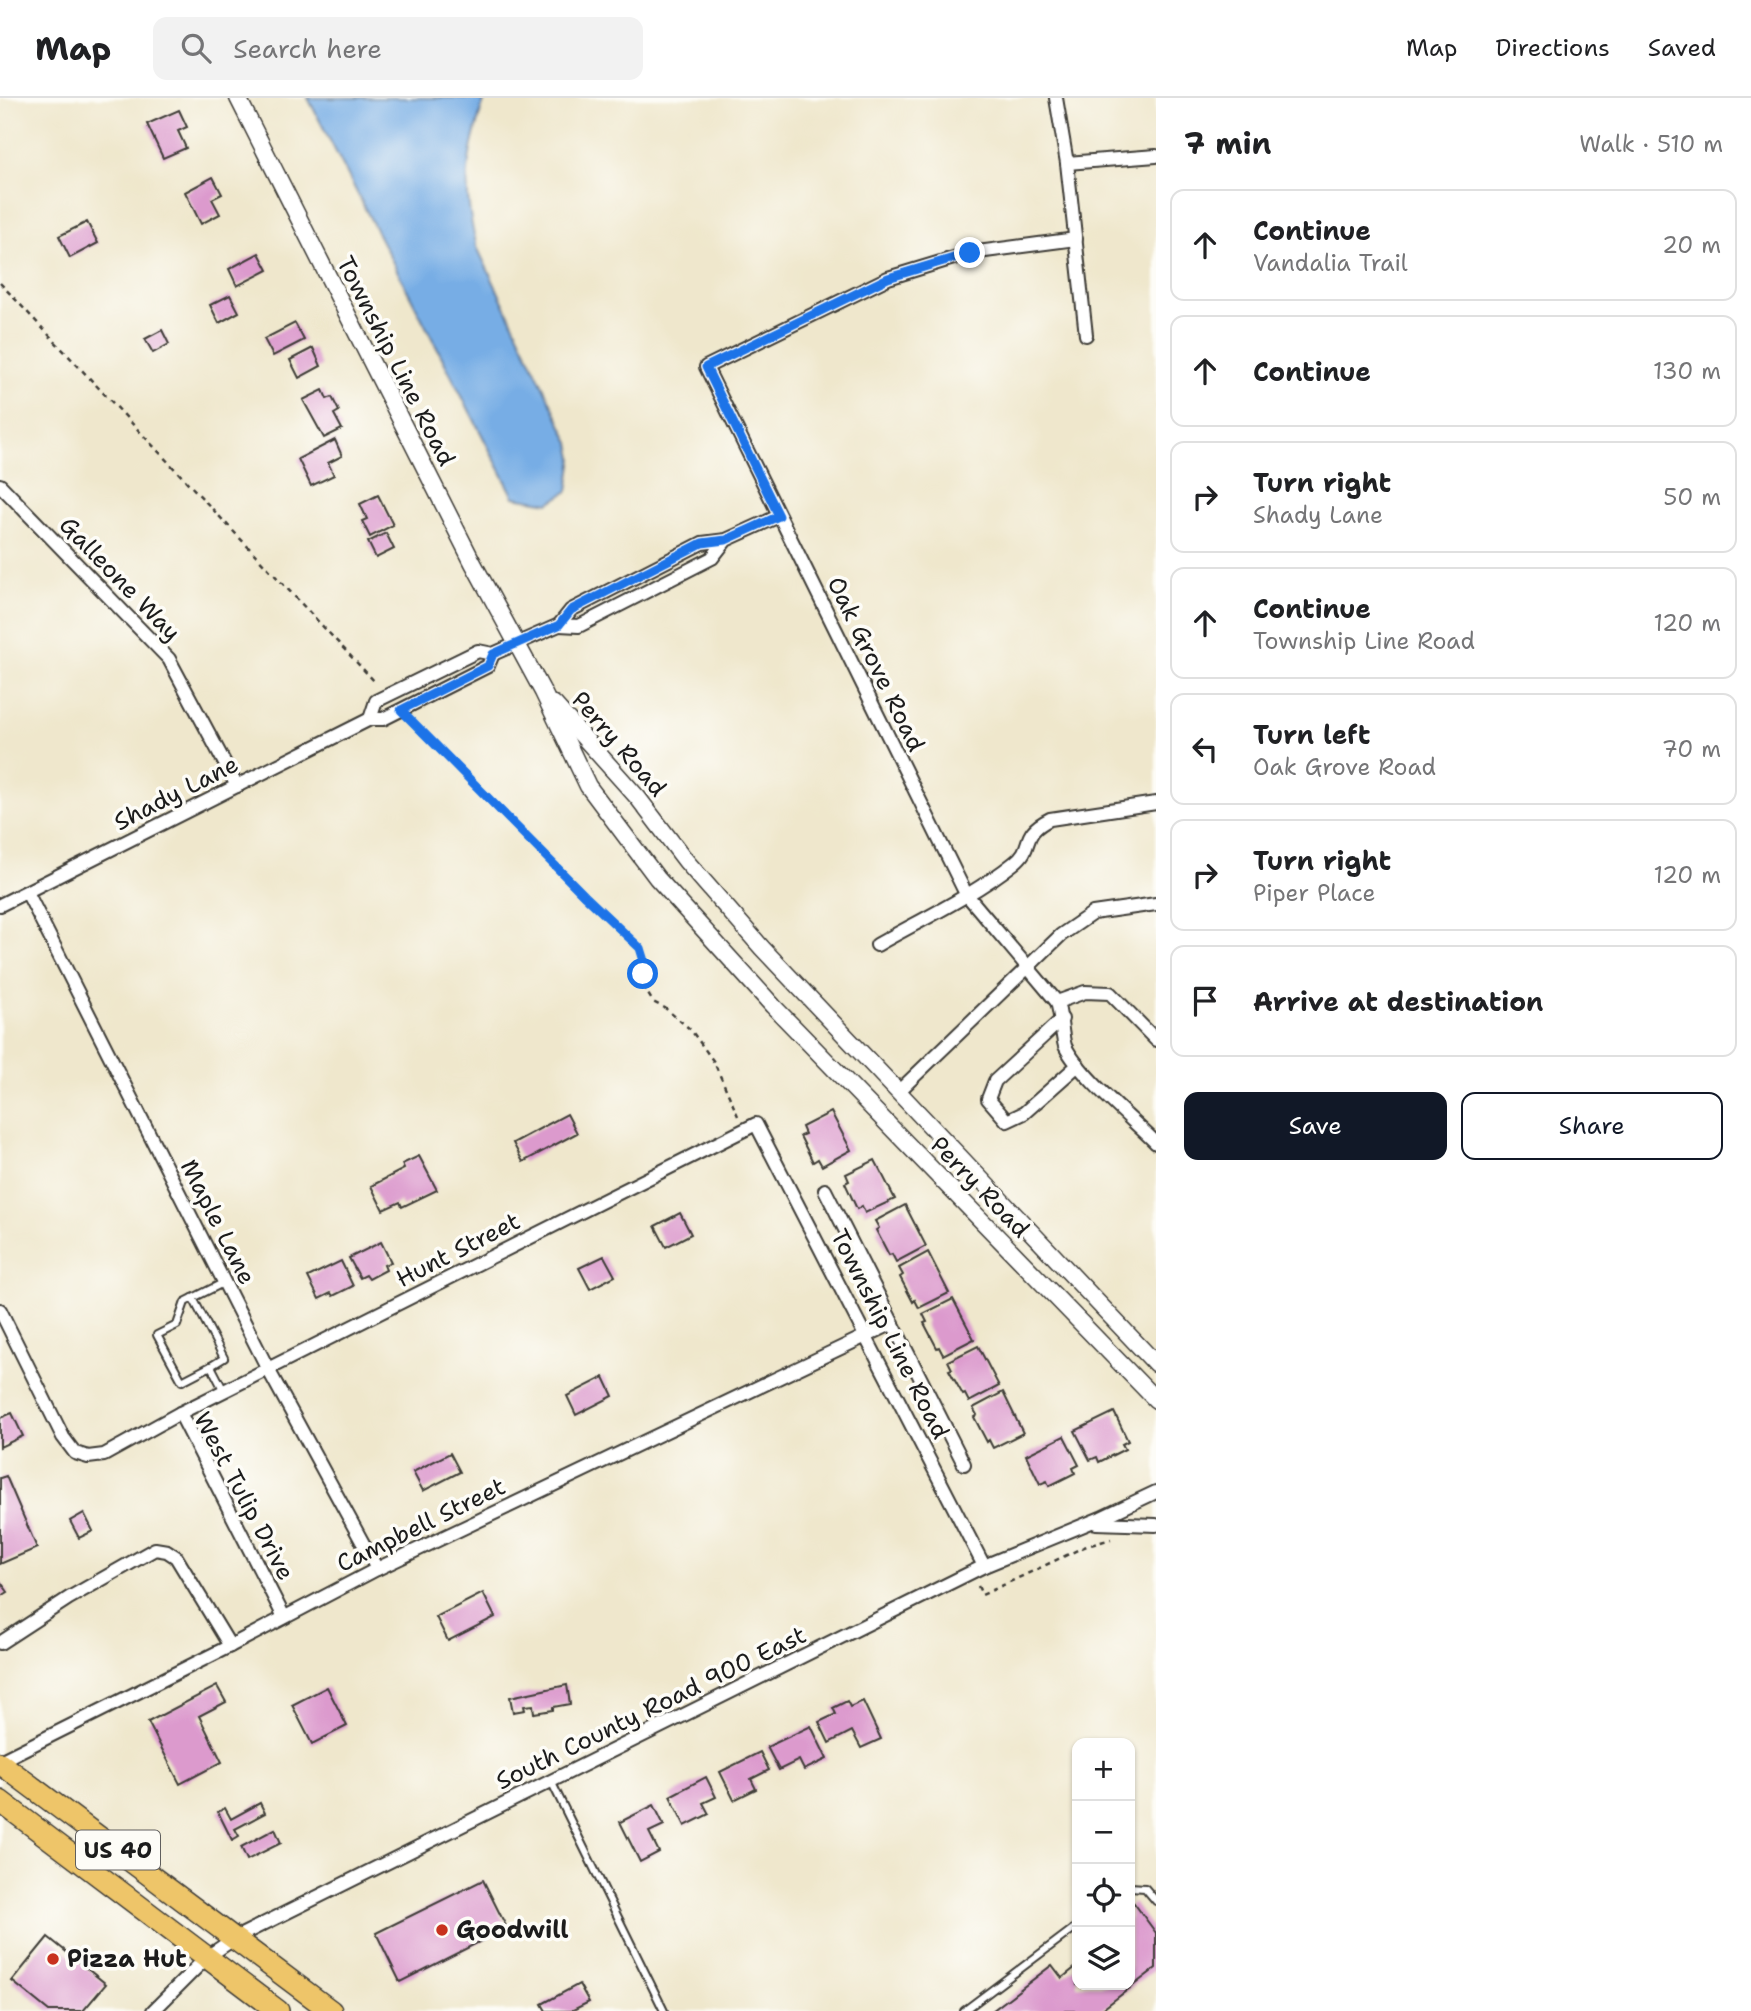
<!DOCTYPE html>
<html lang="en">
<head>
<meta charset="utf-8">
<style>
	:root { --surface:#fff; --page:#f2f2f2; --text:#202124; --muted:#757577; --line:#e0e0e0; --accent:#111827 }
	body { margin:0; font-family:"Shantell Sans",sans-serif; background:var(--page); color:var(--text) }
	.controls { position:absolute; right:21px; bottom:21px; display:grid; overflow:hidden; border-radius:14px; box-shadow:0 2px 5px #0004 }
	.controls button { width:63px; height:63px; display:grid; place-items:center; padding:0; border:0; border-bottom:2px solid var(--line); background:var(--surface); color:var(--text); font:35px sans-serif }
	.stop { position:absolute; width:21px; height:21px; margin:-16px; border:5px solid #1a73e8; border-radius:50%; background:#fff }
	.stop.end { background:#1a73e8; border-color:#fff; box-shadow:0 2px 7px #0008 }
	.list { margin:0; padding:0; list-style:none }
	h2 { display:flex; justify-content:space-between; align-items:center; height:91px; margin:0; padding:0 28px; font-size:30px }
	h2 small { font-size:23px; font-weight:400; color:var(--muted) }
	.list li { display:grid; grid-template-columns:46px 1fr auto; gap:21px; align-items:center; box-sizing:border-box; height:112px; margin:0 14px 14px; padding:0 14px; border:2px solid var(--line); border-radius:14px }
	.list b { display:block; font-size:26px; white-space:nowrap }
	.list p { margin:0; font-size:23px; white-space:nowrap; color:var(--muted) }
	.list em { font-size:23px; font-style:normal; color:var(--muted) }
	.actions { display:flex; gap:14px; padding:21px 28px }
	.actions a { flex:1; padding:16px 0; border:2px solid var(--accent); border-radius:14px; text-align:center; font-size:24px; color:var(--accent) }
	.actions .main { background:var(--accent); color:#fff }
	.icon { flex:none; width:38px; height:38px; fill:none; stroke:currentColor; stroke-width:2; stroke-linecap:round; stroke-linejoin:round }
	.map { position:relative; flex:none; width:1156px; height:1913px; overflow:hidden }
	header { display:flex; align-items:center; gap:42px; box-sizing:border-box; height:98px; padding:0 35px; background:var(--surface); border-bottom:2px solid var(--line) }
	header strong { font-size:33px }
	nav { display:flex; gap:38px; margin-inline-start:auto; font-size:24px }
	.search { width:490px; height:63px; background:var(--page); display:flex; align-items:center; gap:18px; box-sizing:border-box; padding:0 24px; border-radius:14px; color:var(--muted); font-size:26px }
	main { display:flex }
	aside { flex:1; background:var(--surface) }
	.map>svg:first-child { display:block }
	.water { fill:#77ade5; stroke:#4a6480; stroke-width:2 }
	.building { fill:#dc9acd }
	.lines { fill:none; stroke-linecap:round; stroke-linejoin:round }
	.service-casing { stroke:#3c3a36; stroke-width:10 }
	.minor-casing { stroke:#3c3a36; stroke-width:16 }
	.tertiary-casing { stroke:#3c3a36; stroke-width:19 }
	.primary-casing { stroke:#3c3a36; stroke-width:24 }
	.path { stroke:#3c3a36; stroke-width:2.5; stroke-dasharray:5 5; stroke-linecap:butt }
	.service { stroke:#fff; stroke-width:6 }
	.minor { stroke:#fff; stroke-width:12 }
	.tertiary { stroke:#fff; stroke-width:16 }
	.primary { stroke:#eec569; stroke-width:21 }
	.route { stroke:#1a73e8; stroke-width:9 }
	.poi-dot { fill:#c8321e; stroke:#fdfcf7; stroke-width:2.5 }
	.labels { text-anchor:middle; stroke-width:7; stroke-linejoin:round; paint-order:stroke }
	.shield { fill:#fdfcf7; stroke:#605f5e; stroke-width:2 }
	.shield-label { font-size:23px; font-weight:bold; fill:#1c1c1c }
	.street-label { font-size:24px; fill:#1c1c1c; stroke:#fdfcf7 }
	.poi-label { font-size:24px; font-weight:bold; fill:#1c1c1c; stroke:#fdfcf7; text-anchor:start }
</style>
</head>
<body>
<header>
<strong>Map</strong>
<div class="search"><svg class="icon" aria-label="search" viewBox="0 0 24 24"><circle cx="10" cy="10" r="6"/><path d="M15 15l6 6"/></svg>Search here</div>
<nav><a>Map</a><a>Directions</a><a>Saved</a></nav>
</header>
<main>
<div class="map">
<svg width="1156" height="1913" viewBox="0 0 1156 1913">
	<rect width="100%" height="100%" fill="#fdfcf7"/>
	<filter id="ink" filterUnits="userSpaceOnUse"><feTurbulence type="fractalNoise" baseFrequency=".0143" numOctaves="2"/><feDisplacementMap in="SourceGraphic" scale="14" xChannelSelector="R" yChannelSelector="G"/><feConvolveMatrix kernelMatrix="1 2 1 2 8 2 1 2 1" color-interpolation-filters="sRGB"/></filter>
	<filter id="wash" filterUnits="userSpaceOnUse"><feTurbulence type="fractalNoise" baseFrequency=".00686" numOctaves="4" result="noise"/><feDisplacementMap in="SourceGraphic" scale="28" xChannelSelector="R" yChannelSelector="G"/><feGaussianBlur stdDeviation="1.57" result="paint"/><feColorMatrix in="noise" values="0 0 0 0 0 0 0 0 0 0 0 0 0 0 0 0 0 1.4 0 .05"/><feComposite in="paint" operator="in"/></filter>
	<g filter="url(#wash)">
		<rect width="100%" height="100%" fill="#efe7cc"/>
		<path class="water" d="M 308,0 L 485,0 C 466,58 461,89 477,149 L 570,345 L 573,360 L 568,393 L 549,405 L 514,399 Z"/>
		<g id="blocks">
			<g class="building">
				<polygon points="179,12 187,29 178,33 186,50 163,60 147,26"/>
				<polygon points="213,79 222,96 212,101 220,116 201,126 185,94"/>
				<polygon points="87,124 98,145 70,160 59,138"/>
				<polygon points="259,155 268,172 237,188 229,171"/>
				<polygon points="230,197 239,214 219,225 210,207"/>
				<polygon points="295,225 304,242 273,258 264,241"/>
				<polygon points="162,232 169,246 153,255 145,241"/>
				<polygon points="313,250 321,268 299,280 290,262"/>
				<polygon points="323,292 327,301 332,299 339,313 334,316 342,331 324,340 303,302"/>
				<polygon points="335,342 342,358 328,365 334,377 311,388 298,361"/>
				<polygon points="378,397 393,427 370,439 362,423 367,421 360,406"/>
				<polygon points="386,435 394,451 376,460 368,444"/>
				<polygon points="831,1014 851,1052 822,1068 818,1061 813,1064 800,1038 805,1036 802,1029"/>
				<polygon points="567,1016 577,1035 523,1064 513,1045"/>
				<polygon points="419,1058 437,1092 402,1109 400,1104 383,1112 371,1088 404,1071 402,1066"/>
				<polygon points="875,1062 895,1101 865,1115 862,1108 857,1111 845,1085 849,1083 846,1076"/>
				<polygon points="905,1107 926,1148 896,1164 892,1156 889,1157 876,1132 879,1130 875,1123"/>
				<polygon points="680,1115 691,1136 666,1149 655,1128"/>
				<polygon points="381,1144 391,1164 384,1167 386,1172 369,1181 366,1177 360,1180 349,1160"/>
				<polygon points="928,1154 949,1195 919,1210 915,1202 913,1204 900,1179 903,1177 899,1170"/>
				<polygon points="604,1158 615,1178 590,1191 579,1170"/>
				<polygon points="341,1163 353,1188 333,1198 331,1195 319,1201 308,1179"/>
				<polygon points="953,1201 974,1241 943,1257 939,1249 937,1250 924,1225 927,1224 923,1216"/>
				<polygon points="978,1248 999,1288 969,1304 965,1296 963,1297 949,1272 952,1271 948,1263"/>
				<polygon points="604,1279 613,1298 576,1317 567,1298"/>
				<polygon points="1003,1294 1023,1335 993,1350 989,1342 987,1344 974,1319 977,1317 973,1310"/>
				<polygon points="1114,1314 1128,1343 1122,1346 1125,1351 1099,1364 1097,1359 1090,1362 1075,1333"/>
				<polygon points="12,1315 23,1338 0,1349 0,1320"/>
				<polygon points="1064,1338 1079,1367 1073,1370 1075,1375 1049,1388 1047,1383 1040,1386 1026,1357"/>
				<polygon points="450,1355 460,1374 423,1393 413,1374"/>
				<polygon points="6,1378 37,1450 0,1466 0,1380"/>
				<polygon points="84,1415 93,1433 79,1440 70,1423"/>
				<polygon points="0,1483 8,1494 0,1499"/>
				<polygon points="483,1495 495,1519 448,1543 436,1519"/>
				<polygon points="567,1587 570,1606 553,1609 553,1612 534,1615 533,1607 524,1608 525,1612 513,1614 510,1599"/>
				<polygon points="217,1588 226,1604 199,1618 222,1664 180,1686 148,1624"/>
				<polygon points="327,1589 347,1628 312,1646 292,1607"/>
				<polygon points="847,1603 850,1609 863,1603 881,1641 861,1650 852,1633 829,1645 819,1624 836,1616 833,1610"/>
				<polygon points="811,1628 827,1661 804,1672 799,1662 779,1672 767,1649"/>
				<polygon points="760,1654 769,1672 751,1681 756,1691 734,1702 720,1674"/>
				<polygon points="706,1679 716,1699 703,1705 709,1716 685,1728 670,1698"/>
				<polygon points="260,1705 265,1715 235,1731 239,1738 232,1742 218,1714 225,1710 231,1721"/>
				<polygon points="654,1707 664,1727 649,1734 659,1754 640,1764 620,1724"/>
				<polygon points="275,1731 281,1745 247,1762 241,1749"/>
				<polygon points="483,1782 507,1830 400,1884 376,1835"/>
				<polygon points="1134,1805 1156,1835 1156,1870 1100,1913 992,1913 1052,1867 1062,1880 1077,1868 1077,1887 1130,1887 1130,1808"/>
				<polygon points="48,1839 106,1886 83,1913 49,1913 12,1883"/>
				<polygon points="579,1886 589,1904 571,1913 546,1913 542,1906"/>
			</g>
		</g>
	</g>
	<g filter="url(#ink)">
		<use href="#blocks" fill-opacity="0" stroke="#3c3a36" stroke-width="2"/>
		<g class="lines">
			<g class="service-casing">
				<g id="service">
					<polyline points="193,1200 224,1260 211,1268"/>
					<polyline points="224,1293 211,1268 182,1283 157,1237 177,1227 185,1204 225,1184"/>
					<polyline points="551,1683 664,1913"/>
					<polyline points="1130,1789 1145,1790 1156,1803"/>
					<polyline points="964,1913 1077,1828"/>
				</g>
			</g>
			<g class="minor-casing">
				<g id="minor">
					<polyline points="1056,0 1067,65 1086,237"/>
					<polyline points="1067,65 1156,58"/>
					<path d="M 1076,141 L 970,155 L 888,180 L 706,269 L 966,796 L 1057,904 C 1061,917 1062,939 1065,948 C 1079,977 1132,1021 1156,1045"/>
					<polyline points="0,387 169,561 237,688"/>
					<polyline points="726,442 712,460 579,528 559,527 571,512 702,445 726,442 779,418"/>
					<polyline points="370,621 376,603 478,553 493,556 559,527"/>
					<polyline points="27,794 268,1271 377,1471"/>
					<polyline points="0,807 370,621 383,621 488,568 493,556"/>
					<path d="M 877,847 C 921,822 974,797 1014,765 C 1036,748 1018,737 1050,721 L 1156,705"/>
					<polyline points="1057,904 1085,894 1110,895 1156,942"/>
					<polyline points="1062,921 995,983 988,1001 1007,1023 1024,1015 1078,967"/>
					<polyline points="898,994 1061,837 1093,815 1156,806"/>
					<polyline points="825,1092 964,1366"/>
					<polyline points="0,1212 63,1339 75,1355 88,1359 104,1357 180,1315 756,1026 984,1468"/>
					<polyline points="180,1315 284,1519"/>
					<polyline points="1096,1425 1156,1427"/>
					<polyline points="0,1545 69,1500 155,1451 167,1453 176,1459 230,1548"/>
					<polyline points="0,1663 230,1548 377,1471 893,1225"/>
					<polyline points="153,1913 207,1859 235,1840 984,1468 1101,1420 1156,1394"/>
				</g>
			</g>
			<g class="tertiary-casing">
				<g id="tertiary">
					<polyline points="238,0 473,465 543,594 588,688 657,780 773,908 1156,1302"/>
					<polyline points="554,606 638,700 686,763 762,850 1156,1266"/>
				</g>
			</g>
			<g class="primary-casing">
				<g id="primary">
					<polyline points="0,1665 331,1913"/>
					<polyline points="0,1703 278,1913"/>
				</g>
			</g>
			<g class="path">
				<polyline points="0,185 376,585"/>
				<polyline points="412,623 585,798 640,850 644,863 645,891 653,904 665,910 691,932 714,964 738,1018"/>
				<polyline points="978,1488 982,1497 1084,1449 1111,1441"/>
			</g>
			<use href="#service" class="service"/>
			<use href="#minor" class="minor"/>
			<use href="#tertiary" class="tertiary"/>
			<use href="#primary" class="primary"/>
		</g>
	</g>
	<g class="lines" filter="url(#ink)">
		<polyline class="route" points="643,876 644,863 640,850 585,798 401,612 488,568 493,556 559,527 571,512 702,445 726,442 779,418 706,269 888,180 970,155"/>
	</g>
	<g class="poi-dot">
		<circle cx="442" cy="1832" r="7"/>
		<circle cx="53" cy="1861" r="7"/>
	</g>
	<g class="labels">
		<rect class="shield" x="76" y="1732.5" width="84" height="39" rx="5"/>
		<g class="shield-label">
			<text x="118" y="1760">US 40</text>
		</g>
		<g class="street-label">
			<text transform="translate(396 263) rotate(63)" y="8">Township Line Road</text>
			<text transform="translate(120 481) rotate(46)" y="8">Galleone Way</text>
			<text transform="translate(876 566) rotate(64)" y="8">Oak Grove Road</text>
			<text transform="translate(619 646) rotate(49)" y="8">Perry Road</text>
			<text transform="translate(176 695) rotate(-27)" y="8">Shady Lane</text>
			<text transform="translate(980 1089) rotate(46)" y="8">Perry Road</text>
			<text transform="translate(218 1124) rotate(63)" y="8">Maple Lane</text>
			<text transform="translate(458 1152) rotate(-27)" y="8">Hunt Street</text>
			<text transform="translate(890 1236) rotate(63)" y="8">Township Line Road</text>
			<text transform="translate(244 1398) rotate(62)" y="8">West Tulip Drive</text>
			<text transform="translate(421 1427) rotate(-26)" y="8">Campbell Street</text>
			<text transform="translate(651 1610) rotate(-26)" y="8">South County Road 900 East</text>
		</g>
		<g class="poi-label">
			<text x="456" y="1840">Goodwill</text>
			<text x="67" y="1869">Pizza Hut</text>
		</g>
	</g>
</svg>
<div class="controls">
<button>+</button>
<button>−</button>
<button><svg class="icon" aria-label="locate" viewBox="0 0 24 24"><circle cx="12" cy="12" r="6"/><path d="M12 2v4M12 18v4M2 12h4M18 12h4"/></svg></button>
<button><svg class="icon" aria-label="layers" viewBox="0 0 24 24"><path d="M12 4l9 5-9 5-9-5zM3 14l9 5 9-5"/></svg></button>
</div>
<div class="stop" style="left:643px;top:876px"></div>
<div class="stop end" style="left:970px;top:155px"></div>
</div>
<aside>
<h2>7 min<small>Walk · 510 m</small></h2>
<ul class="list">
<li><svg class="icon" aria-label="ahead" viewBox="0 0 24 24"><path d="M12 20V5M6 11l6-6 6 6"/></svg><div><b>Continue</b><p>Vandalia Trail</p></div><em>20 m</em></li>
<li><svg class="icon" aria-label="ahead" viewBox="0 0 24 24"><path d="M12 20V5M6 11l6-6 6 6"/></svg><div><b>Continue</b></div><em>130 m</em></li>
<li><svg class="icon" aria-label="right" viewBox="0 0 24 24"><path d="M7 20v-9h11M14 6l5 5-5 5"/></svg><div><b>Turn right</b><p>Shady Lane</p></div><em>50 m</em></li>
<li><svg class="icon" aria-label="ahead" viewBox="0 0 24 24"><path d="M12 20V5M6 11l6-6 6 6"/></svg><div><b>Continue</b><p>Township Line Road</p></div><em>120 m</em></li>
<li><svg class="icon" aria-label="left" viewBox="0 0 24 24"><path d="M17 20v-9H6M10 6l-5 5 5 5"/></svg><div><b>Turn left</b><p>Oak Grove Road</p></div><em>70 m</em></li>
<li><svg class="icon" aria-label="right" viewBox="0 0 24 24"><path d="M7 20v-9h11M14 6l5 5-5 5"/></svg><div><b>Turn right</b><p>Piper Place</p></div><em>120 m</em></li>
<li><svg class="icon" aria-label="arrive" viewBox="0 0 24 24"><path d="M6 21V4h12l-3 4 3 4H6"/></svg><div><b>Arrive at destination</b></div></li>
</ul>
<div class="actions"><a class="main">Save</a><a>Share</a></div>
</aside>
</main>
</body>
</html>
